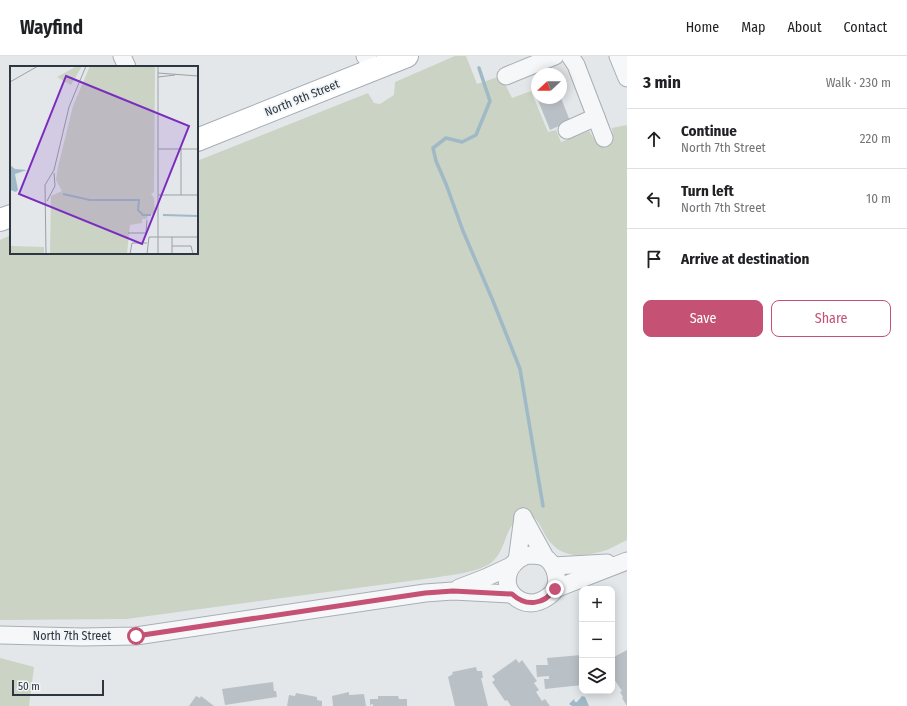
<!DOCTYPE html>
<html lang="en">
<head>
<meta charset="utf-8">
<style>
	:root { --surface:#fff; --page:#f2f2f2; --text:#202124; --muted:#757577; --line:#e0e0e0; --accent:#c55174 }
	body { margin:0; font-family:"Fira Sans Condensed",sans-serif; background:var(--page); color:var(--text) }
	.controls { position:absolute; right:12px; bottom:12px; display:grid; overflow:hidden; border-radius:8px; box-shadow:0 2px 10px #0003 }
	.controls button { width:36px; height:36px; display:grid; place-items:center; padding:0; border:0; border-bottom:1px solid var(--line); background:var(--surface); color:var(--text); font:20px sans-serif }
	.compass { position:absolute; left:531px; top:12px; width:36px; height:36px; border-radius:50%; background:var(--surface); box-shadow:0 2px 10px #0003; rotate:248deg }
	.scale { position:absolute; left:12px; bottom:10px; width:92px; box-sizing:border-box; padding-left:4px; border:2px solid #2c3741; border-top:0; font-size:11px; line-height:14px; white-space:nowrap; color:#2c3741; -webkit-text-stroke:3px #f2f5f7; paint-order:stroke }
	.stop { position:absolute; width:12px; height:12px; margin:-9px; border:3px solid #c55174; border-radius:50%; background:#fff }
	.stop.end { background:#c55174; border-color:#fff; box-shadow:0 1px 4px #0008 }
	.list { margin:0; padding:0; list-style:none }
	h2 { display:flex; justify-content:space-between; align-items:center; height:52px; margin:0; padding:0 16px; font-size:17px }
	h2 small { font-size:13px; font-weight:400; color:var(--muted) }
	.list li { display:grid; grid-template-columns:26px 1fr auto; gap:12px; align-items:center; box-sizing:border-box; height:60px; padding:0 16px; border-top:1px solid var(--line) }
	.list b { display:block; font-size:15px; white-space:nowrap }
	.list p { margin:0; font-size:13px; white-space:nowrap; color:var(--muted) }
	.list em { font-size:13px; font-style:normal; color:var(--muted) }
	.actions { display:flex; gap:8px; padding:12px 16px }
	.actions a { flex:1; padding:9px 0; border:1px solid var(--accent); border-radius:8px; text-align:center; font-size:14px; color:var(--accent) }
	.actions .main { background:var(--accent); color:#fff }
	.icon { flex:none; width:22px; height:22px; fill:none; stroke:currentColor; stroke-width:2; stroke-linecap:round; stroke-linejoin:round }
	.map { position:relative; flex:none; width:627px; height:650px; overflow:hidden }
	header { display:flex; align-items:center; gap:24px; box-sizing:border-box; height:56px; padding:0 20px; background:var(--surface); border-bottom:1px solid var(--line) }
	header strong { font-size:19px }
	nav { display:flex; gap:22px; margin-inline-start:auto; font-size:14px }
	main { display:flex }
	aside { flex:1; background:var(--surface) }
	.map>svg:first-child { display:block }
	.green { fill:#cad3c4 }
	.water { fill:#a0b9c7 }
	.lines { fill:none; stroke-linecap:round; stroke-linejoin:round }
	.stream { stroke:#a0b9c7; stroke-width:3.5 }
	.building { fill:#bac1c6 }
	.minor-casing { stroke:#a8afb4; stroke-width:19 }
	.major-casing { stroke:#a3adb5; stroke-width:24 }
	.minor { stroke:#f5f7f8; stroke-width:17 }
	.major { stroke:#fff; stroke-width:22 }
	.route { stroke:#c55174; stroke-width:5 }
	.labels { text-anchor:middle; stroke-width:3.5; stroke-linejoin:round; paint-order:stroke }
	.street-label { font-size:12px; fill:#2c3741; stroke:#f2f5f7 }
	.inset-river { fill:none; stroke:#a0b9c7; stroke-width:2 }
	.inset-road { fill:none; stroke:#9aa1a6; stroke-width:1 }
	.view { fill:#7b2cbf; fill-opacity:0.15; stroke:#7b2cbf; stroke-width:2 }
	.inset-edge { fill:none; stroke:#2c3741; stroke-width:2 }
</style>
</head>
<body>
<header>
<strong>Wayfind</strong>
<nav><a>Home</a><a>Map</a><a>About</a><a>Contact</a></nav>
</header>
<main>
<div class="map">
<svg width="627" height="650" viewBox="0 0 627 650">
	<rect width="100%" height="100%" fill="#e3e7ea"/>
	<g class="green">
		<path d="M 455,0 L 466,0 L 477,28 L 501,20 L 512,42 L 531,35 L 548,76 L 556,74 L 561,86 L 589,75 L 596,86 L 613,80 L 612,72 L 627,69 L 627,484 C 620,487 614,491 607,494 C 587,500 565,504 550,486 C 543,478 541,466 533,461 C 529,461 524,461 520,463 C 504,470 507,494 492,506 C 478,517 450,519 432,522 L 126,563 L 0,564 L 0,184 L 11,179 L 11,197 L 197,197 L 197,105 L 368,37 L 374,47 L 380,48 L 394,39 L 395,26 Z"/>
		<polygon points="0,602 34,611 29,650 0,650"/>
	</g>
	<polygon class="water" points="582,640 585,641 589,650 572,650 569,648 574,643 575,646 577,646"/>
	<g class="lines">
		<polyline class="stream" points="479,12 490,45 476,79 462,86 446,82 433,92 436,105 446,128 463,175 493,245 520,313 543,450"/>
	</g>
	<g class="building">
		<polygon points="537,42 561,42 570,65 550,74"/>
		<polygon points="627,594 627,650 622,642 623,641 620,636 622,635 612,620 612,602"/>
		<polygon points="581,599 581,602 582,602 582,629 545,633 544,623 549,623 549,620 537,621 536,609 548,609 547,602"/>
		<polygon points="516,603 519,607 522,604 537,625 534,627 539,634 536,636 542,645 545,643 550,650 511,650 507,644 505,645 492,626 495,624 492,620"/>
		<polygon points="476,611 477,615 482,615 483,622 481,622 488,650 455,650 448,621 453,618 452,616"/>
		<polygon points="273,626 274,635 276,635 277,641 225,649 222,633"/>
		<polygon points="349,636 349,639 364,638 366,650 333,650 332,640"/>
		<polygon points="296,637 317,641 317,644 322,645 322,650 287,650 289,639 295,640"/>
		<polygon points="196,640 200,642 201,640 214,650 189,650"/>
		<polygon points="378,640 398,640 399,643 407,643 407,650 373,650 373,648 370,649 370,643 378,643"/>
	</g>
	<g class="lines">
		<g class="minor-casing">
			<g id="minor">
				<polyline points="122,0 127,11"/>
				<polyline points="365,0 375,13"/>
				<polyline points="570,0 576,9 604,82"/>
				<polyline points="618,0 627,22"/>
				<polyline points="506,20 555,0"/>
				<polyline points="567,74 596,61"/>
				<polyline points="523,461 545,501"/>
				<path d="M 535,499 C 538,500 542,500 544,501 C 555,507 559,522 555,533 C 554,536 551,538 549,540 C 537,549 524,550 513,539 C 502,527 508,507 523,501 C 526,499 531,499 535,499 Z"/>
				<polyline points="517,505 523,461"/>
				<polyline points="553,510 607,507"/>
				<polyline points="459,532 485,522 513,509"/>
				<polyline points="555,533 627,505"/>
				<polyline points="0,579 82,581 136,580 425,537 453,535 512,538"/>
			</g>
		</g>
		<g class="major-casing">
			<g id="major">
				<polyline points="197,84 407,0"/>
				<polyline points="0,164 11,160"/>
			</g>
		</g>
		<use href="#minor" class="minor"/>
		<use href="#major" class="major"/>
	</g>
	<g class="lines">
		<path class="route" d="M 136,580 L 425,537 L 453,535 L 512,538 C 526,551 544,549 555,533"/>
	</g>
	<g class="labels">
		<g class="street-label">
			<text transform="translate(302 42) rotate(-22)" y="4">North 9th Street</text>
			<text x="72" y="584">North 7th Street</text>
		</g>
	</g>
	<g transform="translate(10 10)">
		<rect width="188" height="188" fill="#e3e7ea"/>
		<path d="M 67,0 L 72,0 L 61,19 L 47,11 ZM 80,0 L 145,0 L 144,126 L 141,128 L 144,132 L 145,148 L 138,148 L 137,153 L 132,153 L 132,157 L 120,159 L 117,188 L 40,188 L 41,130 L 52,125 L 46,114 L 48,101 L 63,40 ZM 0,180 L 34,181 L 34,188 L 0,188 Z" fill="#cad3c4"/>
		<path d="M 0,99 L 5,103 L 17,104 L 5,108 L 8,124 L 6,126 L 0,124 Z" fill="#a0b9c7"/>
		<path class="inset-river" d="M 53,128 L 80,134 L 129,134 L 128,144 L 133,149 L 141,149M 153,149 L 188,150"/>
		<path class="inset-road" d="M 148,0 L 148,188M 148,7 L 188,10M 148,11 L 165,9M 0,16 L 28,0M 148,83 L 188,83M 171,83 L 171,129M 148,129 L 188,129M 37,135 L 45,120 L 44,107M 118,167 L 136,167 L 137,154M 162,171 L 162,188M 162,180 L 181,180 L 183,188M 36,188 L 35,119 L 44,104 L 59,41 L 76,0M 120,188 L 122,177 L 137,177M 137,188 L 139,171 L 188,171"/>
		<path class="view" d="M 56,10 L 179,60 L 132,178 L 9,128 Z"/>
		<rect width="188" height="188" class="inset-edge"/>
	</g>
</svg>
<div class="controls">
<button>+</button>
<button>−</button>
<button><svg class="icon" aria-label="layers" viewBox="0 0 24 24"><path d="M12 4l9 5-9 5-9-5zM3 14l9 5 9-5"/></svg></button>
</div>
<svg class="compass" viewBox="-18 -18 36 36"><path d="M0-13l5 13h-10z" fill="#e53935"/><path d="M0 13l5-13h-10z" fill="#757577"/></svg>
<div class="scale">50 m</div>
<div class="stop" style="left:136px;top:580px"></div>
<div class="stop end" style="left:555px;top:533px"></div>
</div>
<aside>
<h2>3 min<small>Walk · 230 m</small></h2>
<ul class="list">
<li><svg class="icon" aria-label="ahead" viewBox="0 0 24 24"><path d="M12 20V5M6 11l6-6 6 6"/></svg><div><b>Continue</b><p>North 7th Street</p></div><em>220 m</em></li>
<li><svg class="icon" aria-label="left" viewBox="0 0 24 24"><path d="M17 20v-9H6M10 6l-5 5 5 5"/></svg><div><b>Turn left</b><p>North 7th Street</p></div><em>10 m</em></li>
<li><svg class="icon" aria-label="arrive" viewBox="0 0 24 24"><path d="M6 21V4h12l-3 4 3 4H6"/></svg><div><b>Arrive at destination</b></div></li>
</ul>
<div class="actions"><a class="main">Save</a><a>Share</a></div>
</aside>
</main>
</body>
</html>
